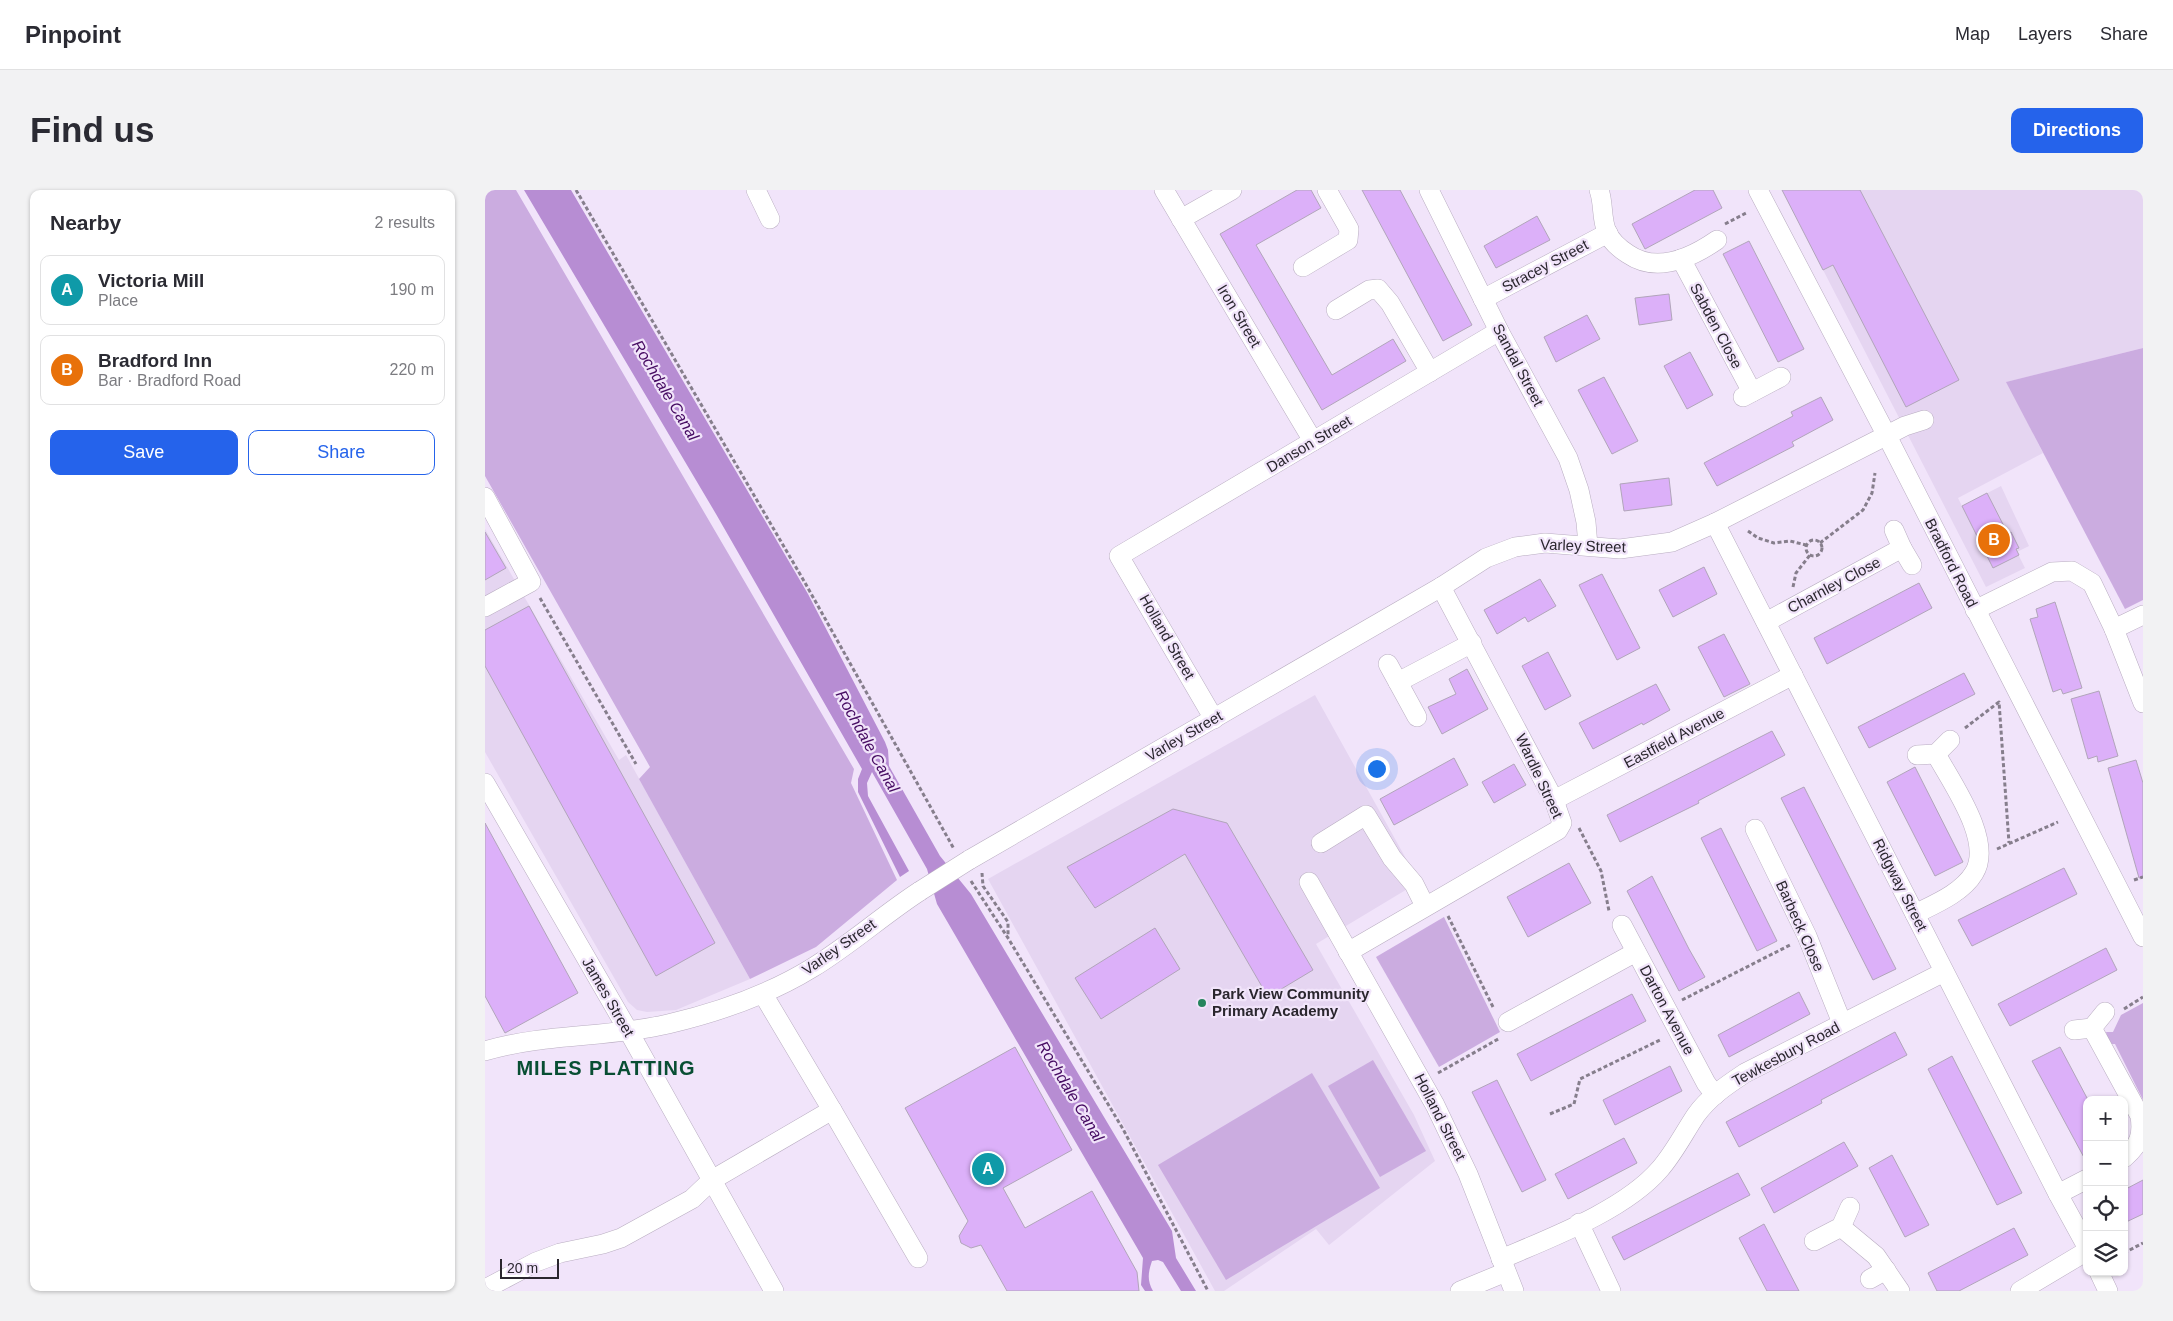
<!DOCTYPE html>
<html lang="en">
<head>
<meta charset="utf-8">
<style>
	:root { --surface:#fff; --page:#f2f2f3; --text:#2b2b33; --muted:#7c7c81; --line:#e1e1e2; --accent:#2563eb }
	body { margin:0; font-family:Helvetica,sans-serif; background:var(--page); color:var(--text) }
	.controls { position:absolute; right:15px; bottom:15px; display:grid; overflow:hidden; border-radius:10px; box-shadow:0 1px 4px #0004 }
	.controls button { width:45px; height:45px; display:grid; place-items:center; padding:0; border:0; border-bottom:1px solid var(--line); background:var(--surface); color:var(--text); font:25px sans-serif }
	.scale { position:absolute; left:15px; bottom:12px; width:59px; box-sizing:border-box; padding-left:5px; border:2px solid #2a262e; border-top:0; font-size:14px; line-height:18px; white-space:nowrap; color:#2a262e; -webkit-text-stroke:4px #f1e4fa; paint-order:stroke }
	.you { position:absolute; left:891px; top:578px; width:18px; height:18px; margin:-12px; border:4px solid #fff; border-radius:50%; background:#1a73e8; box-shadow:0 0 0 8px #1a73e833 }
	.badge { display:grid; place-items:center; width:32px; height:32px; border-radius:50%; background:var(--accent); color:#fff; font-size:16px; font-weight:700 }
	.pin { position:absolute; translate:-50% -50%; border:2px solid #fff; box-shadow:0 1px 5px #0006 }
	.list { margin:0; padding:0; list-style:none }
	h2 { display:flex; justify-content:space-between; align-items:center; height:65px; margin:0; padding:0 20px; font-size:21px }
	h2 small { font-size:16px; font-weight:400; color:var(--muted) }
	.list li { display:grid; grid-template-columns:32px 1fr auto; gap:15px; align-items:center; box-sizing:border-box; height:70px; margin:0 10px 10px; padding:0 10px; border:1px solid var(--line); border-radius:10px }
	.list b { display:block; font-size:19px; white-space:nowrap }
	.list p { margin:0; font-size:16px; white-space:nowrap; color:var(--muted) }
	.list em { font-size:16px; font-style:normal; color:var(--muted) }
	.actions { display:flex; gap:10px; padding:15px 20px }
	.actions a { flex:1; padding:11px 0; border:1px solid var(--accent); border-radius:10px; text-align:center; font-size:18px; color:var(--accent) }
	.actions .main { background:var(--accent); color:#fff }
	.icon { flex:none; width:28px; height:28px; fill:none; stroke:currentColor; stroke-width:2; stroke-linecap:round; stroke-linejoin:round }
	.map { position:relative; flex:none; width:1658px; height:1101px; overflow:hidden; border-radius:10px }
	header { display:flex; align-items:center; gap:30px; box-sizing:border-box; height:70px; padding:0 25px; background:var(--surface); border-bottom:1px solid var(--line) }
	header strong { font-size:24px }
	nav { display:flex; gap:28px; margin-inline-start:auto; font-size:18px }
	.intro { display:flex; align-items:center; justify-content:space-between; box-sizing:border-box; height:120px; padding:0 30px }
	h1 { margin:0; font-size:35px }
	.button { padding:12px 22px; border-radius:10px; background:var(--accent); color:#fff; font-size:18px; font-weight:700 }
	main { display:flex; gap:30px; padding:0 30px }
	aside { flex:1; background:var(--surface); border-radius:10px; box-shadow:0 1px 4px #0004 }
	.map>svg:first-child { display:block }
	.built { fill:#e5d5f1 }
	.green { fill:#cbace0 }
	.water { fill:#b78dd3 }
	.building { fill:#dcb0f9; stroke:#b1a5ba }
	.lines { fill:none; stroke-linecap:round; stroke-linejoin:round }
	.minor-casing { stroke:#b9adc1; stroke-width:20 }
	.path { stroke:#867e8c; stroke-width:3; stroke-dasharray:4 2.5; stroke-linecap:butt }
	.minor { stroke:#fff; stroke-width:19 }
	.minor-bridge-casing { stroke:#b9adc1; stroke-width:20; stroke-linecap:butt }
	.minor-bridge { stroke:#fff; stroke-width:19 }
	.poi-dot { fill:#25845d; stroke:#f1e4fa; stroke-width:2 }
	.labels { text-anchor:middle; stroke-width:4.5; stroke-linejoin:round; paint-order:stroke }
	.street-label { font-size:15px; fill:#2a262e; stroke:#f1e4fa }
	.poi-label { font-size:15px; font-weight:bold; fill:#2a262e; stroke:#f1e4fa; text-anchor:start }
	.water-label { font-size:16px; font-style:italic; fill:#460b62; stroke:#f1e4fa }
	.district-label { font-size:20px; font-weight:bold; letter-spacing:1px; fill:#084e33; stroke:#f1e4fa }
</style>
</head>
<body>
<header>
<strong>Pinpoint</strong>
<nav><a>Map</a><a>Layers</a><a>Share</a></nav>
</header>
<div class="intro"><h1>Find us</h1><a class="button">Directions</a></div>
<main>
<aside>
<h2>Nearby<small>2 results</small></h2>
<ul class="list">
<li><span class="badge" style="background:#0f9aa8">A</span><div><b>Victoria Mill</b><p>Place</p></div><em>190 m</em></li>
<li><span class="badge" style="background:#e8710a">B</span><div><b>Bradford Inn</b><p>Bar · Bradford Road</p></div><em>220 m</em></li>
</ul>
<div class="actions"><a class="main">Save</a><a>Share</a></div>
</aside>
<div class="map">
<svg width="1658" height="1101" viewBox="0 0 1658 1101">
	<rect width="100%" height="100%" fill="#f1e4fa"/>
	<g class="built">
		<polygon points="1297,0 1658,0 1658,158 1522,192 1558,263 1473,308 1477,316 1516,296 1544,356 1532,362 1540,378 1501,397"/>
		<polygon points="0,339 134,570 141,565 265,789 191,820 162,822 152,820 143,812 0,562"/>
		<polygon points="830,505 934,692 831,754 929,925 950,971 844,1055 831,1039 739,1101 730,1101 503,689"/>
	</g>
	<g class="green">
		<polygon points="0,0 31,0 369,579 366,593 412,690 331,757 265,789 154,589 165,577 0,286"/>
		<polygon points="1658,158 1658,410 1640,419 1521,192"/>
		<polygon points="959,727 1015,842 954,877 891,767"/>
		<polygon points="1658,813 1658,910 1630,854 1624,854 1621,842 1628,842 1636,825"/>
		<polygon points="888,870 941,961 895,987 843,896"/>
		<polygon points="827,883 895,998 741,1090 673,975"/>
	</g>
	<path class="water" d="M 39,0 L 86,0 L 323,404 L 400,552 L 403,560 L 404,576 L 455,666 L 486,704 L 687,1041 L 691,1068 L 711,1101 L 696,1101 L 678,1072 L 673,1070 L 667,1071 C 663,1083 662,1090 668,1101 L 660,1101 L 656,1095 L 658,1068 L 452,714 L 442,679 L 387,582 L 382,593 L 383,606 L 424,681 L 415,687 L 373,602 L 373,589 L 377,579 L 231,324 Z"/>
	<g class="building">
		<polygon points="812,0 826,0 836,18 771,55 847,185 908,149 921,171 837,220 735,44"/>
		<polygon points="877,0 915,0 987,135 958,151"/>
		<polygon points="1210,0 1228,0 1237,18 1160,59 1147,34"/>
		<polygon points="1297,0 1375,0 1474,190 1421,217 1348,75 1338,80"/>
		<polygon points="1052,26 1065,50 1011,78 999,56"/>
		<polygon points="1264,51 1319,159 1293,172 1238,64"/>
		<polygon points="1184,104 1187,130 1154,135 1150,108"/>
		<polygon points="1102,125 1115,149 1071,172 1059,147"/>
		<polygon points="1205,162 1228,205 1202,219 1179,176"/>
		<polygon points="1119,187 1153,251 1127,264 1093,200"/>
		<polygon points="1336,207 1348,230 1307,252 1309,256 1232,296 1219,273 1308,226 1306,222"/>
		<polygon points="1184,288 1187,315 1139,321 1135,294"/>
		<polygon points="1502,303 1523,344 1526,342 1534,358 1531,359 1534,365 1508,378 1477,316"/>
		<polygon points="0,342 21,378 0,390"/>
		<polygon points="1219,377 1232,404 1188,427 1174,400"/>
		<polygon points="1117,384 1155,458 1132,470 1094,395"/>
		<polygon points="1055,389 1071,416 1043,432 1040,427 1012,444 999,420"/>
		<polygon points="1434,393 1447,418 1342,474 1329,448"/>
		<polygon points="1570,412 1597,498 1578,504 1576,499 1568,502 1545,429 1553,427 1551,419"/>
		<polygon points="44,416 230,753 171,786 0,476 0,440"/>
		<polygon points="1239,444 1265,494 1239,507 1213,457"/>
		<polygon points="1063,462 1086,506 1060,520 1037,476"/>
		<polygon points="982,479 1003,519 957,544 943,517 971,504 964,489"/>
		<polygon points="1479,483 1490,504 1384,558 1373,537"/>
		<polygon points="1171,494 1185,520 1158,535 1157,533 1108,559 1094,533"/>
		<polygon points="1614,501 1633,566 1613,572 1612,566 1603,569 1586,509"/>
		<polygon points="1287,541 1300,565 1213,611 1214,613 1135,652 1122,625"/>
		<polygon points="969,568 983,595 909,635 895,609"/>
		<polygon points="1651,570 1658,593 1658,687 1654,688 1623,578"/>
		<polygon points="1029,574 1041,595 1009,613 997,592"/>
		<polygon points="1430,577 1478,672 1450,686 1402,592"/>
		<polygon points="1319,597 1411,779 1388,790 1296,608"/>
		<polygon points="688,619 742,633 828,780 783,807 700,664 610,718 582,677"/>
		<polygon points="0,633 93,803 20,843 0,806"/>
		<polygon points="1236,638 1292,751 1272,761 1216,648"/>
		<polygon points="1084,673 1106,713 1043,747 1022,707"/>
		<polygon points="1579,678 1592,704 1487,756 1473,730"/>
		<polygon points="1167,686 1204,759 1220,787 1194,801 1142,701"/>
		<polygon points="670,738 695,779 616,829 590,788"/>
		<polygon points="1621,758 1632,780 1525,836 1513,814"/>
		<polygon points="1314,802 1325,824 1244,867 1233,845"/>
		<polygon points="1147,804 1161,831 1046,891 1032,864"/>
		<polygon points="1410,842 1422,865 1336,910 1337,913 1254,957 1241,932"/>
		<polygon points="530,857 587,960 518,998 540,1038 607,1001 652,1082 654,1101 522,1101 496,1055 486,1058 476,1053 474,1046 483,1031 420,918"/>
		<polygon points="1575,857 1602,908 1602,973 1547,871"/>
		<polygon points="1467,866 1537,1003 1512,1015 1443,879"/>
		<polygon points="1185,876 1197,901 1130,935 1118,910"/>
		<polygon points="1012,890 1061,990 1037,1002 987,902"/>
		<polygon points="1139,948 1152,973 1083,1009 1070,984"/>
		<polygon points="1359,952 1373,976 1289,1023 1276,998"/>
		<polygon points="1407,965 1444,1035 1420,1047 1384,978"/>
		<polygon points="1253,983 1265,1005 1139,1070 1127,1047"/>
		<polygon points="1658,990 1658,1024 1639,1033 1639,1000"/>
		<polygon points="1279,1034 1314,1101 1282,1101 1254,1048"/>
		<polygon points="1529,1038 1543,1065 1474,1101 1452,1101 1443,1083"/>
	</g>
	<g class="lines">
		<g class="minor-casing">
			<g id="minor">
				<polyline points="271,0 285,29"/>
				<polyline points="679,0 828,251"/>
				<polyline points="944,0 1014,141 1083,268 1094,300 1101,332 1103,356"/>
				<path d="M 1114,0 C 1119,13 1116,29 1122,42 C 1126,51 1135,59 1143,64 C 1172,84 1206,68 1232,50"/>
				<polyline points="1273,0 1402,246 1658,747"/>
				<polyline points="696,29 747,0"/>
				<polyline points="1196,69 1267,202"/>
				<polyline points="818,77 863,50 864,39 842,0"/>
				<polyline points="998,109 1123,43"/>
				<polyline points="851,120 884,100 893,99 905,113 945,182"/>
				<polyline points="1258,207 1296,187"/>
				<polyline points="0,307 46,392 0,417"/>
				<polyline points="1230,333 1573,1004 1602,1057"/>
				<polyline points="1409,340 1417,358 1427,375"/>
				<polyline points="1490,420 1567,382 1587,381 1607,393 1629,439 1658,513"/>
				<polyline points="1281,432 1417,358"/>
				<polyline points="1629,439 1658,425"/>
				<polyline points="903,474 932,527"/>
				<polyline points="913,492 987,453"/>
				<polyline points="729,529 634,366 1014,141"/>
				<polyline points="1432,565 1451,564 1465,550"/>
				<polyline points="0,593 144,842 289,1101"/>
				<polyline points="1069,610 1308,485"/>
				<polyline points="1270,639 1322,746 1357,833"/>
				<polyline points="836,653 881,625 907,668 929,694 940,716"/>
				<polyline points="484,670 956,397 1001,368 1030,357 1060,353 1135,359 1187,352 1230,333 1420,236 1439,230"/>
				<polyline points="824,692 950,915 983,984 1029,1101"/>
				<path d="M 1430,724 C 1450,714 1477,703 1489,683 C 1509,651 1466,592 1451,564"/>
				<polyline points="1137,735 1221,893 1230,905"/>
				<polyline points="863,762 1073,640 1077,633 1069,610 956,397"/>
				<polyline points="1023,832 1151,762"/>
				<path d="M 1607,838 L 1655,926 C 1658,946 1654,955 1639,968"/>
				<polyline points="1589,840 1607,838 1620,822"/>
				<path d="M 0,861 C 60,843 123,848 183,834 C 234,822 283,805 327,778 C 365,755 398,725 435,701"/>
				<polyline points="347,920 433,1068"/>
				<polyline points="1573,1004 1602,989"/>
				<polyline points="1094,1033 1126,1101"/>
				<polyline points="1356,1037 1391,1066 1415,1101"/>
				<polyline points="1329,1051 1356,1037 1365,1017"/>
				<path d="M 1016,1069 C 1065,1048 1140,1020 1175,979 C 1189,963 1199,943 1211,925 C 1224,907 1242,895 1260,883 L 1459,782"/>
				<polyline points="1614,1082 1623,1101"/>
				<polyline points="1385,1089 1401,1080"/>
				<polyline points="0,1099 51,1072 75,1063 118,1054 136,1048 207,1009 227,990 347,920 278,804"/>
				<polyline points="975,1101 1021,1082"/>
				<polyline points="1535,1101 1602,1061"/>
			</g>
		</g>
		<g class="path">
			<polyline points="91,0 319,391 469,659"/>
			<polyline points="1240,34 1263,22"/>
			<polyline points="1263,341 1273,348 1289,353 1305,351 1321,355"/>
			<circle cx="1329" cy="358" r="8"/>
			<polyline points="1335,353 1378,320 1387,303 1390,283"/>
			<polyline points="1308,397 1311,383 1325,365"/>
			<polyline points="55,408 151,574"/>
			<polyline points="1480,538 1514,512 1524,653"/>
			<polyline points="1094,638 1116,681 1124,721"/>
			<polyline points="1512,659 1573,632"/>
			<polyline points="497,683 498,696 523,732 523,747"/>
			<polyline points="1649,690 1658,687"/>
			<polyline points="486,691 523,748 638,939 723,1101"/>
			<polyline points="963,726 1009,819"/>
			<polyline points="1197,810 1305,755"/>
			<polyline points="1639,819 1658,807"/>
			<polyline points="953,883 1015,848"/>
			<polyline points="1065,924 1089,914 1095,889 1177,849"/>
			<polyline points="1639,1063 1658,1053"/>
		</g>
		<use href="#minor" class="minor"/>
		<g class="minor-bridge-casing">
			<polyline id="minor-bridge" points="435,701 484,670"/>
		</g>
		<use href="#minor-bridge" class="minor-bridge"/>
	</g>
	<circle class="poi-dot" cx="717" cy="813" r="5"/>
	<g class="labels">
		<g class="street-label">
			<text transform="translate(1060 76) rotate(-28)" y="5">Stracey Street</text>
			<text transform="translate(754 126) rotate(59)" y="5">Iron Street</text>
			<text transform="translate(1231 136) rotate(62)" y="5">Sabden Close</text>
			<text transform="translate(1033 175) rotate(62)" y="5">Sandal Street</text>
			<text transform="translate(824 254) rotate(-31)" y="5">Danson Street</text>
			<text transform="translate(1098 356) rotate(2)" y="5">Varley Street</text>
			<text transform="translate(1466 373) rotate(63)" y="5">Bradford Road</text>
			<text transform="translate(1349 395) rotate(-28)" y="5">Charnley Close</text>
			<text transform="translate(682 447) rotate(60)" y="5">Holland Street</text>
			<text transform="translate(699 546) rotate(-30)" y="5">Varley Street</text>
			<text transform="translate(1189 548) rotate(-28)" y="5">Eastfield Avenue</text>
			<text transform="translate(1054 586) rotate(65)" y="5">Wardle Street</text>
			<text transform="translate(1415 695) rotate(63)" y="5">Ridgway Street</text>
			<text transform="translate(1315 736) rotate(66)" y="5">Barbeck Close</text>
			<text transform="translate(354 757) rotate(-35)" y="5">Varley Street</text>
			<text transform="translate(123 807) rotate(60)" y="5">James Street</text>
			<text transform="translate(1182 820) rotate(62)" y="5">Darton Avenue</text>
			<text transform="translate(1301 864) rotate(-28)" y="5">Tewkesbury Road</text>
			<text transform="translate(955 927) rotate(63)" y="5">Holland Street</text>
		</g>
		<g class="poi-label">
			<text x="727" y="809">Park View Community<tspan x="727" dy="17">Primary Academy</tspan></text>
		</g>
		<g class="water-label">
			<text transform="translate(181 200) rotate(59)" y="6">Rochdale Canal</text>
			<text transform="translate(383 551) rotate(61)" y="6">Rochdale Canal</text>
			<text transform="translate(586 901) rotate(59)" y="6">Rochdale Canal</text>
		</g>
		<g class="district-label">
			<text x="121" y="885">MILES PLATTING</text>
		</g>
	</g>
</svg>
<div class="controls">
<button>+</button>
<button>−</button>
<button><svg class="icon" aria-label="locate" viewBox="0 0 24 24"><circle cx="12" cy="12" r="6"/><path d="M12 2v4M12 18v4M2 12h4M18 12h4"/></svg></button>
<button><svg class="icon" aria-label="layers" viewBox="0 0 24 24"><path d="M12 4l9 5-9 5-9-5zM3 14l9 5 9-5"/></svg></button>
</div>
<div class="scale">20 m</div>
<div class="you"></div>
<div class="pin badge" style="left:503px;top:979px;background:#0f9aa8">A</div>
<div class="pin badge" style="left:1509px;top:350px;background:#e8710a">B</div>
</div>
</main>
</body>
</html>
